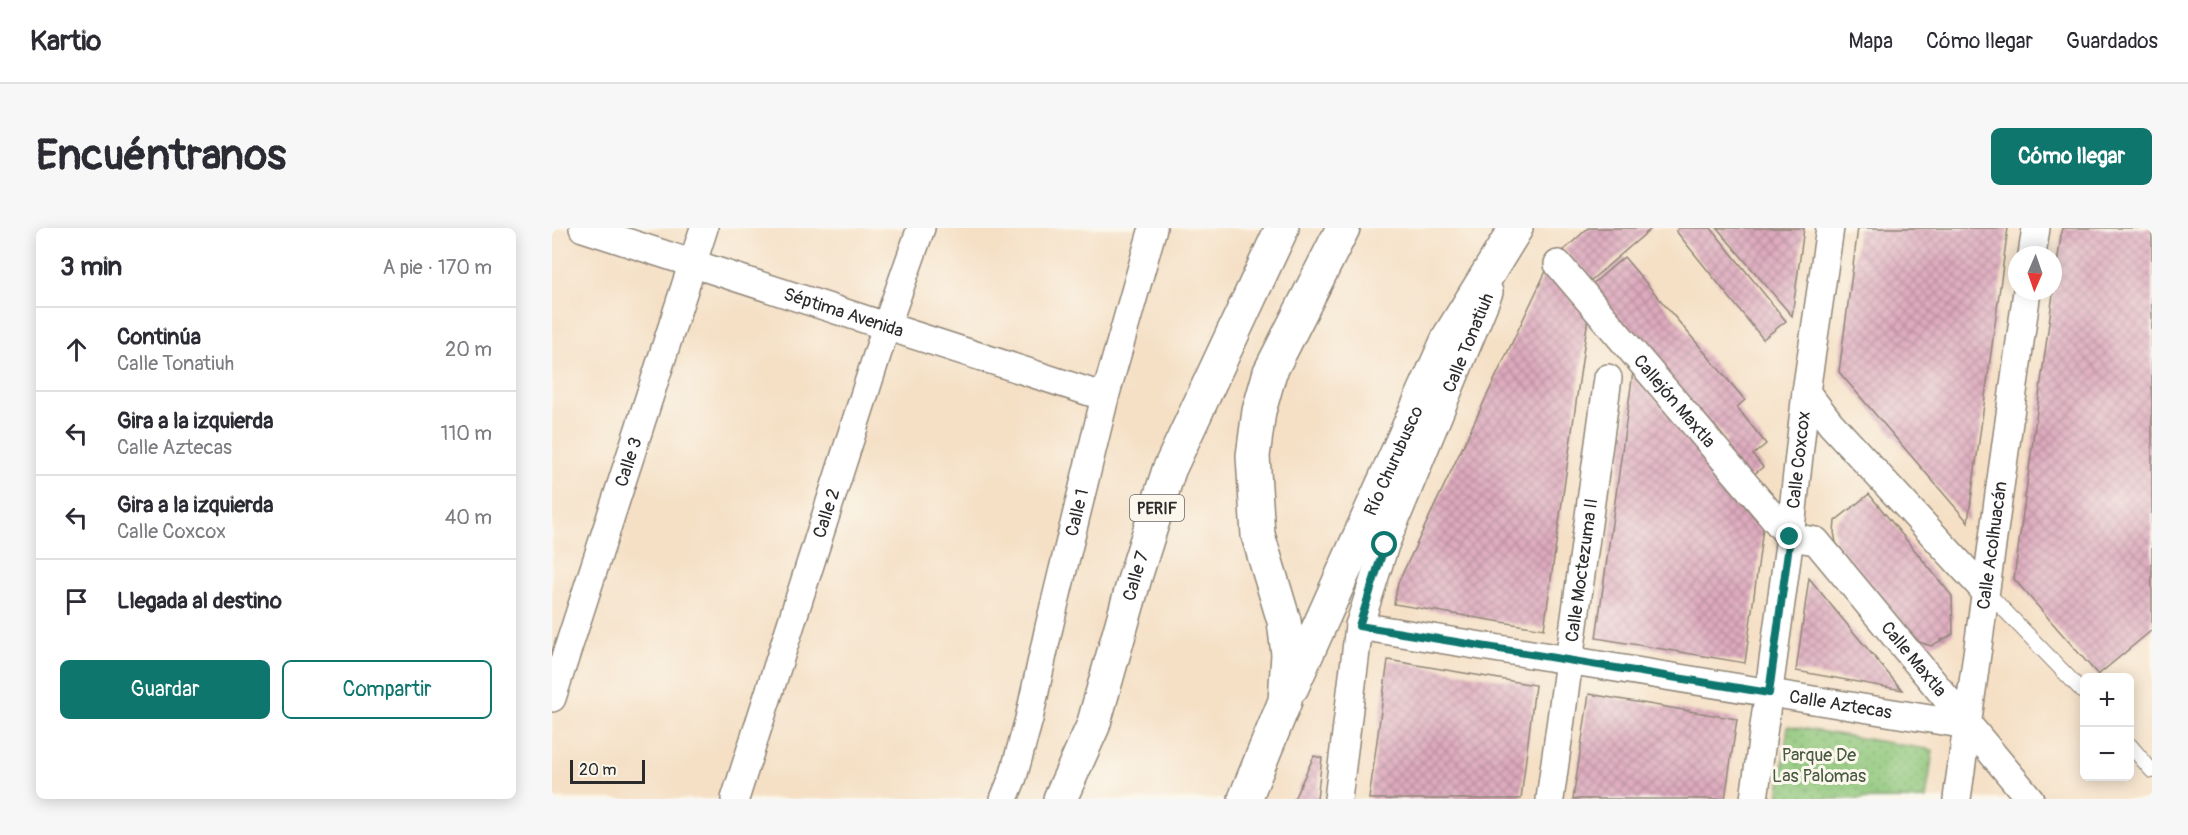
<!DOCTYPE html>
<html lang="es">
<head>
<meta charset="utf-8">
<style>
	:root { --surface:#fff; --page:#f7f7f7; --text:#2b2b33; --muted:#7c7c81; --line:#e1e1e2; --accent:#0f766e }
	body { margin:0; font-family:Pangolin,sans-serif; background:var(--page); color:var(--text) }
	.controls { position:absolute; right:18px; bottom:18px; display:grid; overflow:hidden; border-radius:9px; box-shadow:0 3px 15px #0003 }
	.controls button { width:54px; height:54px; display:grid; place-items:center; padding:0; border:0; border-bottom:2px solid var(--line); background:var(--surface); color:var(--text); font:30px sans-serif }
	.compass { position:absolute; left:1456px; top:18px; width:54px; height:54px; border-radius:50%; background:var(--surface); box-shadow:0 3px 15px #0003; rotate:182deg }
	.scale { position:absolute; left:18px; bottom:15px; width:75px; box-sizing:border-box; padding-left:6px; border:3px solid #2b2b2b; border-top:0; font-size:16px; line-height:21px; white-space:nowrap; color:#2b2b2b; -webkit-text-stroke:4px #fbf7ec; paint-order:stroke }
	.stop { position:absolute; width:18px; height:18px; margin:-14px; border:4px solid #0f766e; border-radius:50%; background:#fff }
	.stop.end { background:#0f766e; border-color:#fff; box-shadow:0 2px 6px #0008 }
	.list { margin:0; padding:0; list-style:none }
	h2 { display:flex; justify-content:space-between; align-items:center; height:78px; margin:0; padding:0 24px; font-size:26px }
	h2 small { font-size:20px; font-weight:400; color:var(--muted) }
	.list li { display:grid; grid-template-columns:39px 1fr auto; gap:18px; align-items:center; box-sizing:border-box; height:84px; padding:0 24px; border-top:2px solid var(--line) }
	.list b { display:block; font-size:22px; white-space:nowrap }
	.list p { margin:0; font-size:20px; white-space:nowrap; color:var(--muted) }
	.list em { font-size:20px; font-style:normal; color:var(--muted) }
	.actions { display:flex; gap:12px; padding:18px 24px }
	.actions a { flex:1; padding:14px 0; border:2px solid var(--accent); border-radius:9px; text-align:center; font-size:21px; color:var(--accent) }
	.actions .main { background:var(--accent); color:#fff }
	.icon { flex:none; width:33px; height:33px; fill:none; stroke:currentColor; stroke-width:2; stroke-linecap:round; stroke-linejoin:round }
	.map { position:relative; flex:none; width:1600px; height:571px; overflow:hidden; border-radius:9px }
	header { display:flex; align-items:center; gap:36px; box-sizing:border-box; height:84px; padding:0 30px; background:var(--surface); border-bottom:2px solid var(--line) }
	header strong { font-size:28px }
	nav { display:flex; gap:33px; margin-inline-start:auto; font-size:21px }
	.intro { display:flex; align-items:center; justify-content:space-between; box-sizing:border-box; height:144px; padding:0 36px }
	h1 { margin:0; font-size:42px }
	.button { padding:15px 27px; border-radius:9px; background:var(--accent); color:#fff; font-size:21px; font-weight:700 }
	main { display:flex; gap:36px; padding:0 36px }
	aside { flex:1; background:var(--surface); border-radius:9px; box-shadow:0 3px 15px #0003 }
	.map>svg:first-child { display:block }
	.park { fill:url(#park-dots); stroke:#5c7852; stroke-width:1.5 }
	.building { fill:url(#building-cross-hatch) }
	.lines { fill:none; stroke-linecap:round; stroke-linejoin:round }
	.lane-casing { stroke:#908678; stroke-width:16 }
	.street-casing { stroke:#908678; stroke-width:30 }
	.primary-casing { stroke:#908678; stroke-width:36 }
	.lane { stroke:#fff; stroke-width:14 }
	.street { stroke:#fff; stroke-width:27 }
	.primary { stroke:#fff; stroke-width:33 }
	.route { stroke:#0f766e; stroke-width:8 }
	.labels { text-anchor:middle; stroke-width:6; stroke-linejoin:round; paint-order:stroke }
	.shield { fill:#fbf7ec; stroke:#696865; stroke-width:1.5 }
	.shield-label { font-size:16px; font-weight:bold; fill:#2b2b2b }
	.street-label { font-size:18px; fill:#2b2b2b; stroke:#fbf7ec }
	.park-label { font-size:18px; fill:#485a42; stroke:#fbf7ec }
</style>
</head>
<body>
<header>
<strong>Kartio</strong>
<nav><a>Mapa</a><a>Cómo llegar</a><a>Guardados</a></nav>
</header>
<div class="intro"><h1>Encuéntranos</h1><a class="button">Cómo llegar</a></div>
<main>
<aside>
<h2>3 min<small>A pie · 170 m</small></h2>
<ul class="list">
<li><svg class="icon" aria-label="ahead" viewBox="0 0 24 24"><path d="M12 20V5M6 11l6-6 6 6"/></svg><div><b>Continúa</b><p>Calle Tonatiuh</p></div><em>20 m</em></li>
<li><svg class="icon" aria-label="left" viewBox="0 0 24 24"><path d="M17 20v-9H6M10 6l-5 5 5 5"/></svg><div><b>Gira a la izquierda</b><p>Calle Aztecas</p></div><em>110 m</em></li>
<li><svg class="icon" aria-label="left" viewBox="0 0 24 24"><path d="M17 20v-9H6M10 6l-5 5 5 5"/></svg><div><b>Gira a la izquierda</b><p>Calle Coxcox</p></div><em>40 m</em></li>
<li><svg class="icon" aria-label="arrive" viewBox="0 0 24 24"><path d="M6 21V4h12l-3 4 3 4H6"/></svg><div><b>Llegada al destino</b></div></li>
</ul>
<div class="actions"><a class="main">Guardar</a><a>Compartir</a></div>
</aside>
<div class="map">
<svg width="1600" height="571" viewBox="0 0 1600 571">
	<defs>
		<pattern id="park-dots" width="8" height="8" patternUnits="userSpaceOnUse" patternTransform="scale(1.5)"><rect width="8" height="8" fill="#8dc679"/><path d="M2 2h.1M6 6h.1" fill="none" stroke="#73a163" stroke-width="1.8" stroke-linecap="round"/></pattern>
		<pattern id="building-cross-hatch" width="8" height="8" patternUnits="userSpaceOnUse" patternTransform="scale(1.5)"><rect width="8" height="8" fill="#deaabe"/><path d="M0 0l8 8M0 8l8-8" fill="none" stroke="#b48b9b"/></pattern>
	</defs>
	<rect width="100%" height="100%" fill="#fbf7ec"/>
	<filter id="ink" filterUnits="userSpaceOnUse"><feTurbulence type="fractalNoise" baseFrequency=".0167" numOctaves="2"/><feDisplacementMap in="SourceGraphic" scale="12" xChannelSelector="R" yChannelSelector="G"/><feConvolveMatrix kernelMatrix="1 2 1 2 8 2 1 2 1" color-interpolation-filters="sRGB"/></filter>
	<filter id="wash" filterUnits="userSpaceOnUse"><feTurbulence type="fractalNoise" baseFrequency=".008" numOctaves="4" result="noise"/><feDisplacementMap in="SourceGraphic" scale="24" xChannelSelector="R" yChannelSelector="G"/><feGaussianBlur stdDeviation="1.35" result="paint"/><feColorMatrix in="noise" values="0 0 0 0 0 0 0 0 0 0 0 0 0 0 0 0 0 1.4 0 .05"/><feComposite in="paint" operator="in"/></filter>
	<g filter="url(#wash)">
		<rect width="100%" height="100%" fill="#f5e0c6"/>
		<polygon class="park" points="1236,498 1381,522 1374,571 1226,571"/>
		<g id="blocks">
			<g class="building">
				<polygon points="1036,0 1100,0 1038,53 1012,22"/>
				<polygon points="1127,0 1159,0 1234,93 1211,111 1124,3"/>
				<polygon points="1165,0 1252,0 1240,88 1176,13"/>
				<polygon points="1306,0 1456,0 1416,294 1287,144"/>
				<polygon points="1510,0 1600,0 1600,402 1546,447 1462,351"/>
				<polygon points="1072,29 1193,172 1185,179 1214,216 1201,227 1211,239 1195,252 1168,219 1175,213 1162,197 1158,201 1038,58"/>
				<polygon points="994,43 1036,90 992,401 842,376 846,355"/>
				<polygon points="1081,144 1211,300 1193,435 1044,410"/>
				<polygon points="1317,266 1400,368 1401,406 1379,418 1367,414 1339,383 1284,315 1282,304 1283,293"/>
				<polygon points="1257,350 1288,388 1350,462 1244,443"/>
				<polygon points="836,432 983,457 969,571 817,571"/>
				<polygon points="1037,466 1185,491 1173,571 1021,571"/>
				<polygon points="762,528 770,530 765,571 742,571"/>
			</g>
		</g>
	</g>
	<g filter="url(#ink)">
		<use href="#blocks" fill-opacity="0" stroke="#908678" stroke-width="1.5"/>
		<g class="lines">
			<g class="lane-casing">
				<g id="lane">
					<polyline points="1434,363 1532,465"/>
					<polyline points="1578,517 1600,543"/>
				</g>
			</g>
			<g class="street-casing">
				<g id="street">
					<path id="s1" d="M 31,0 L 553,169"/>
					<polyline points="1480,27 1484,0"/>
					<path id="s2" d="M 1006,36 L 1238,309 L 1264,313 L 1478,571"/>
					<polyline points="1254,164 1279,196 1432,362"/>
					<path id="s3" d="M 807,398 L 1415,497"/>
					<path id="s4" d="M 0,470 L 152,0"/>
					<path id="s5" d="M 183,571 L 334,99 L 369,0"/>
					<path id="s6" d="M 452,571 L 461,549 L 477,491 L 497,399 L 553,169 L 601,0"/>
					<path id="s7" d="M 786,571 L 807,398 L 833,317 L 937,64"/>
					<path id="s8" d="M 998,571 L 1056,150"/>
					<path id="s9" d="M 1202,571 L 1238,309 L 1254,164 L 1278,0"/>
					<path id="s10" d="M 1405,571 L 1475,63"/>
				</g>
			</g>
			<g class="primary-casing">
				<g id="primary">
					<path id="s11" d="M 740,459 L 897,109 L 964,0"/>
					<path id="s12" d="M 508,571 L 541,498 L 584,346 L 617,242 L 730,0"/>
					<polyline points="693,571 733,473 736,426 732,393 706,307 701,228 707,183 718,144 791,0"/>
				</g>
			</g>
			<use href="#lane" class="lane"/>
			<use href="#street" class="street"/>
			<use href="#primary" class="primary"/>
		</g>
	</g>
	<g class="lines" filter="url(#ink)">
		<polyline class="route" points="833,317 807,398 1217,465 1238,309"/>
	</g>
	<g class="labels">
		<rect class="shield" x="578" y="267" width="54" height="26" rx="4.5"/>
		<g class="shield-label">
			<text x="605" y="286">PERIF</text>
		</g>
		<g class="street-label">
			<text dy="6" stroke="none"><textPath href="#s1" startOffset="274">Séptima Avenida</textPath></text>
			<text dy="6" stroke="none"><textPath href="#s7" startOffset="478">Calle Tonatiuh</textPath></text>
			<text dy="6" stroke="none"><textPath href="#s2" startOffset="180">Callejón Maxtla</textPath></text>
			<text dy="6" stroke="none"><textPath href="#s9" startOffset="342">Calle Coxcox</textPath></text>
			<text dy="6" stroke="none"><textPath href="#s11" startOffset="248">Río Churubusco</textPath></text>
			<text dy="6" stroke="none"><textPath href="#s4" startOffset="248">Calle 3</textPath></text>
			<text dy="6" stroke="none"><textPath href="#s5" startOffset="300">Calle 2</textPath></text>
			<text dy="6" stroke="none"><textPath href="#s6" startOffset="296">Calle 1</textPath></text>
			<text dy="6" stroke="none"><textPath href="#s10" startOffset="256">Calle Acolhuacán</textPath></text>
			<text dy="6" stroke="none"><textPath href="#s8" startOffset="231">Calle Moctezuma II</textPath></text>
			<text dy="6" stroke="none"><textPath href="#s12" startOffset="236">Calle 7</textPath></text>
			<text dy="6" stroke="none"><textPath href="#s2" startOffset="538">Calle Maxtla</textPath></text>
			<text dy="6" stroke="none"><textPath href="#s3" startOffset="488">Calle Aztecas</textPath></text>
		</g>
		<g class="park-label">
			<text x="1267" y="533">Parque De<tspan x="1267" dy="21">Las Palomas</tspan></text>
		</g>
	</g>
</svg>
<div class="controls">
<button>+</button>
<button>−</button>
</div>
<svg class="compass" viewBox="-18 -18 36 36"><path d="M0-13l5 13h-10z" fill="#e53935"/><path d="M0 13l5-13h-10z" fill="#7c7c81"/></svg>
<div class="scale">20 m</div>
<div class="stop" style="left:833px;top:317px"></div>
<div class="stop end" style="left:1238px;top:309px"></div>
</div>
</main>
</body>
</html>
